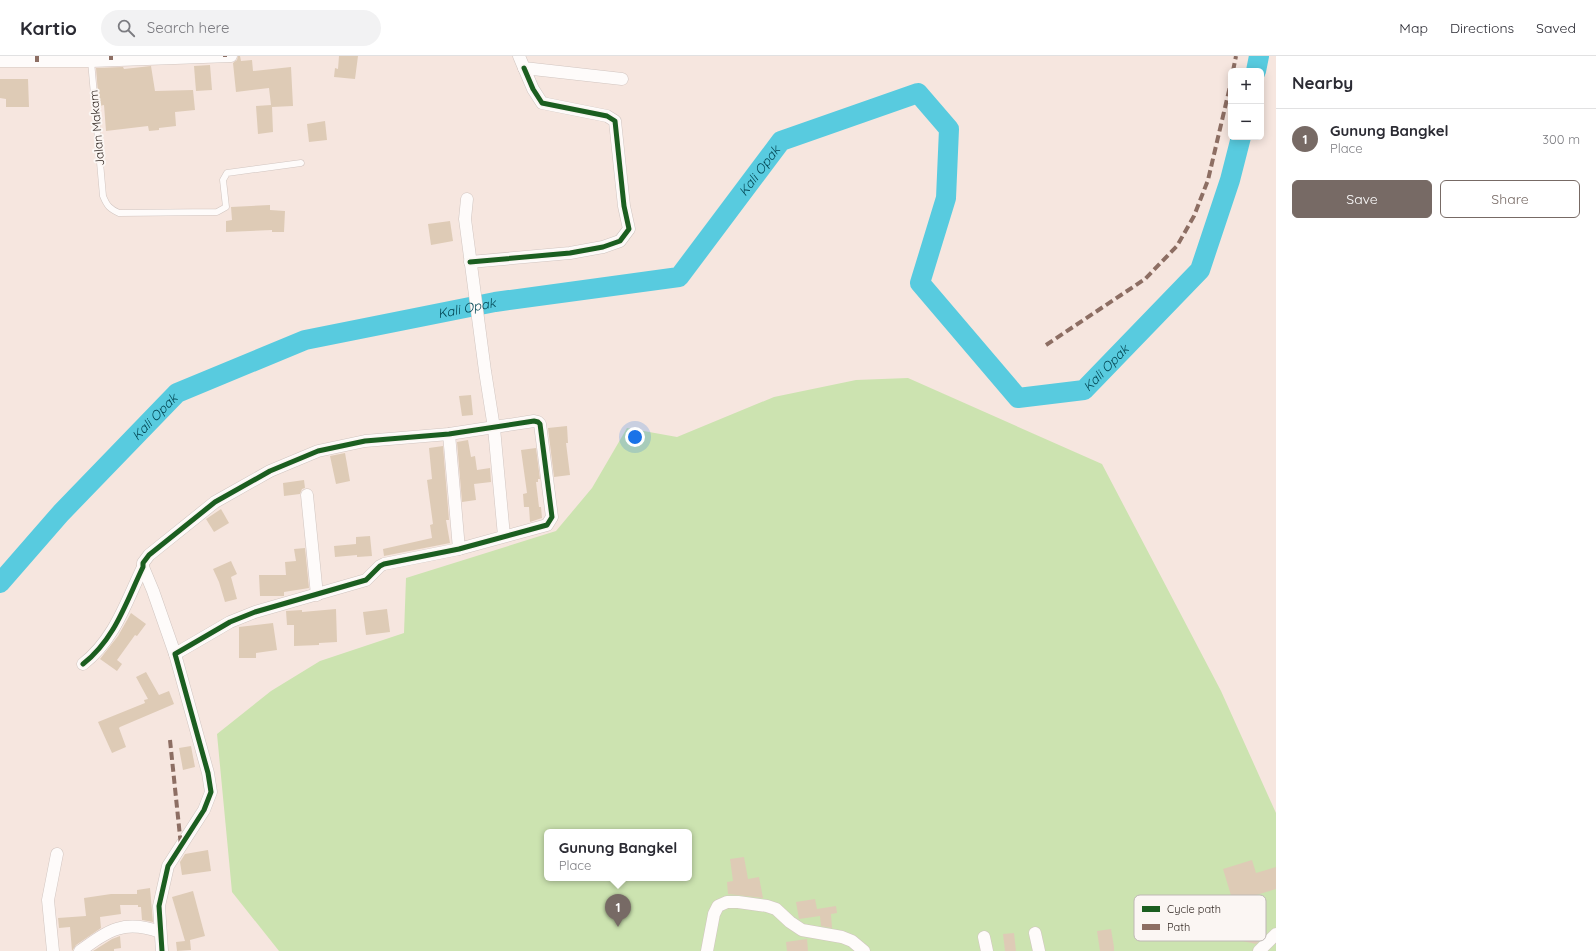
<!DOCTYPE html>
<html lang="en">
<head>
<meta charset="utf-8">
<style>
	:root { --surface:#fff; --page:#f2f2f3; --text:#2b2b33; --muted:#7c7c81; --line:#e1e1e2; --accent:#776a65 }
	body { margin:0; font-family:Quicksand,sans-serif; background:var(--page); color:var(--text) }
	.controls { position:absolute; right:12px; top:12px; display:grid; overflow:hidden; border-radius:6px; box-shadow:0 2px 10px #0003 }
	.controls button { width:36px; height:36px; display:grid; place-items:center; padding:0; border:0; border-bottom:1px solid var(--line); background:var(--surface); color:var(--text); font:20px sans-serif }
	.you { position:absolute; left:635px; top:381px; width:14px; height:14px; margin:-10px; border:3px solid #fff; border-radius:50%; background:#1a73e8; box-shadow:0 0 0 6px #1a73e833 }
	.badge { display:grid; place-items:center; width:26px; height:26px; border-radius:50%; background:var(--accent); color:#fff; font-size:13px; font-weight:700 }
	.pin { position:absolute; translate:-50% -33px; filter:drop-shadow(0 1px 2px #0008) }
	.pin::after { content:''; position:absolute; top:21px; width:14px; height:12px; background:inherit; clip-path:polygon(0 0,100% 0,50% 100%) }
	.popup { position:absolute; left:544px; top:773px; width:148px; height:52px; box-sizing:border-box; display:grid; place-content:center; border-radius:6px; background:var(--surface); filter:drop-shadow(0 1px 3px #0005); font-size:13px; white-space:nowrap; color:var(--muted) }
	.popup b { font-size:15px; color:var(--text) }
	.popup::after { content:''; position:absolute; left:50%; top:100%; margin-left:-8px; border:8px solid transparent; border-top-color:var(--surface) }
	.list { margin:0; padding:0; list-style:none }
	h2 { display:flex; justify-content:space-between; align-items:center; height:52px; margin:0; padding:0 16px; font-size:17px }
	h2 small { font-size:13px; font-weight:400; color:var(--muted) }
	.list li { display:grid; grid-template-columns:26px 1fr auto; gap:12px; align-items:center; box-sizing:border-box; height:60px; padding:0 16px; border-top:1px solid var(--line) }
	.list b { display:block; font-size:15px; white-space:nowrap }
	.list p { margin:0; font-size:13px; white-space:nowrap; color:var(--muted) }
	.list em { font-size:13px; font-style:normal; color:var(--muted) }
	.actions { display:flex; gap:8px; padding:12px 16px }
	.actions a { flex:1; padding:9px 0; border:1px solid var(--accent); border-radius:6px; text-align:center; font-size:14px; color:var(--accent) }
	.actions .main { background:var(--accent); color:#fff }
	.icon { flex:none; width:22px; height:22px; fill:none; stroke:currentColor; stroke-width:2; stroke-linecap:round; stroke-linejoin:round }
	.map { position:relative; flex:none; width:1276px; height:895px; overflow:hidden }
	header { display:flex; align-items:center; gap:24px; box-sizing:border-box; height:56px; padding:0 20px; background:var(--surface); border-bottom:1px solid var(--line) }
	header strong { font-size:19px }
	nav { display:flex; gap:22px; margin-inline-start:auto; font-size:14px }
	.search { width:280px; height:36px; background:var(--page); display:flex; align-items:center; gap:10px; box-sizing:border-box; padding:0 14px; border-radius:22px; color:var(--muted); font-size:15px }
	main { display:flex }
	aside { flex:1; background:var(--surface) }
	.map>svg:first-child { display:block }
	.green { fill:#cce3b0; fill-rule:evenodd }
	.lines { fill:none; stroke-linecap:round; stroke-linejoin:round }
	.river { stroke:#58cbdf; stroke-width:20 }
	.building { fill:#decbb6 }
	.service-casing { stroke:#d1c5c0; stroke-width:7 }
	.minor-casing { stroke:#d1c5c0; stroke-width:13 }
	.service { stroke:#fefbfa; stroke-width:6 }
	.minor { stroke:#fefbfa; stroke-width:12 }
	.quiet { stroke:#8d6e63; stroke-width:4; stroke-dasharray:8 4; stroke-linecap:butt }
	.cycleway-casing { stroke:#fbf6f3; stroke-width:8 }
	.cycleway { stroke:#1b5e20; stroke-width:5 }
	.labels { text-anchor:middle; stroke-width:4; stroke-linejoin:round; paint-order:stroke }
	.street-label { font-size:12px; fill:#322823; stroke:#fbf6f3 }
	.water-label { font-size:13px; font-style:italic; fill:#034754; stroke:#fbf6f3 }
	.key { fill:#fbf6f3; stroke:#bfb8b5; stroke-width:1 }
	.key-label { font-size:11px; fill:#322823 }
</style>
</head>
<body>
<header>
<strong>Kartio</strong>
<div class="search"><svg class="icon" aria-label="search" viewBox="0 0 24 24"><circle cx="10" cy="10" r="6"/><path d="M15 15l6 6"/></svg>Search here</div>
<nav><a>Map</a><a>Directions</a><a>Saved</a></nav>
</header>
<main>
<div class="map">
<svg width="1276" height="895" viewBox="0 0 1276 895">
	<rect width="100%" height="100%" fill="#f6e6df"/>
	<path class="green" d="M 908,322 L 1102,408 L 1221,635 L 1276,757 L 1276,895 L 279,895 L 232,836 L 217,678 L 271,635 L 320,605 L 404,577 L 406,522 L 556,475 L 592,432 L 627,372 L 677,381 L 774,341 L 856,324 ZM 547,776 L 689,776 L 689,822 L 547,822 Z"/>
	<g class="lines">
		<g class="river">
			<polyline points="1256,15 1259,0"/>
			<path id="s1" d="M 0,527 L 61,457 L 177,337 L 305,284 L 495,246 L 679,221 L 781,85 L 918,37 L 949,73 L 946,142 L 920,227 L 1018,342 L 1084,334 L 1200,214 L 1230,124 L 1241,81"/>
		</g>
	</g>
	<g class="building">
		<polygon points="238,0 240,0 241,5 252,4 253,15 291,11 293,50 272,51 273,76 258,78 256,50 271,49 269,32 236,36 233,7 237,4"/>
		<polygon points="339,0 358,0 355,23 334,21 335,12 338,13"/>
		<polygon points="210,9 212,34 196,35 194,10"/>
		<polygon points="151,10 155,35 193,34 195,54 175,56 176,70 159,72 159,74 149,75 148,70 106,75 104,49 99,50 96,12 123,11 124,13"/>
		<polygon points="0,23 28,23 29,51 6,51 6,43 0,42"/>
		<polygon points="325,65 327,84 309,86 307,68"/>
		<polygon points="270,149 270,154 285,155 284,176 272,176 272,174 226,176 226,165 232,164 231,151"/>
		<polygon points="450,165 453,185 431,189 428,168"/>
		<polygon points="471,339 473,359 462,360 459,340"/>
		<polygon points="567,370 568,387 566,387 570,419 554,421 548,372"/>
		<polygon points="468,384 471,401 475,400 477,414 490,412 491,426 474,428 476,444 462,446 457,386"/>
		<polygon points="443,390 449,464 446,464 450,487 384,500 383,493 432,482 430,469 433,468 427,424 432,423 429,392"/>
		<polygon points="536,392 540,423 538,423 538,426 536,426 539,451 541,451 542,462 530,466 529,451 524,451 523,438 527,437 521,394"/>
		<polygon points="345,397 350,425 336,428 330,400"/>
		<polygon points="304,424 305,432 302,433 300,438 284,440 283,427"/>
		<polygon points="221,453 229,467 214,476 206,463"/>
		<polygon points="370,480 372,500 357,501 357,499 335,501 334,490 356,488 356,481"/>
		<polygon points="305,492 309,532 284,536 284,540 260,540 259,519 286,519 285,506 296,505 294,493"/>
		<polygon points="231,505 237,518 231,521 237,543 225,546 219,526 213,513"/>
		<polygon points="336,553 337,586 319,587 319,589 294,590 294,569 287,569 286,555 302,554 302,556"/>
		<polygon points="387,553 390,576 366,579 363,556"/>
		<polygon points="131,557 146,568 137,580 135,579 117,604 122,608 117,615 100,603 118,580"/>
		<polygon points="273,567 277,594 256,597 256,602 239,602 239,571"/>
		<polygon points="146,616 159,639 169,635 174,648 120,671 119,672 126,691 112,697 98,666 145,647 144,644 148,643 136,621"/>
		<polygon points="191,690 195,711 183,714 179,692"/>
		<polygon points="208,794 211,815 182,819 180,806 185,798"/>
		<polygon points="744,801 748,823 759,821 763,842 728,838 727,826 733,825 730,803"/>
		<polygon points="1252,804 1256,817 1276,811 1276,833 1233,846 1223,813"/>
		<polygon points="150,832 153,866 142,864 141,851 138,851 138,849 120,849 121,858 100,861 101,872 76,889 72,895 70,871 59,872 58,862 86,860 84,842 111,838 137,838 137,834"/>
		<polygon points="193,835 205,880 190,884 191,894 177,895 176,886 185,885 172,841"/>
		<polygon points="815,843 817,853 836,850 837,857 831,858 832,872 821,870 820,860 799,863 796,846"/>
		<polygon points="1243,863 1265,867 1262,882 1256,888 1238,884"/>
		<polygon points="1111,873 1114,891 1114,895 1100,895 1097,875"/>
		<polygon points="1014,877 1016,895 1005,895 1003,878"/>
		<polygon points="120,880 121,892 114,893 114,895 93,895 112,883"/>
		<polygon points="807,883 808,895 787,895 786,886"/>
	</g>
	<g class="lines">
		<g class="service-casing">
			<path id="service" d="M 91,5 L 103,140 C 107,150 110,153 119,157 L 217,156 L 226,151 L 223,124 L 227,117 L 301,107"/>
		</g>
		<g class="minor-casing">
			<g id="minor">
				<polyline points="519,0 524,12 622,23"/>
				<polyline points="0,5 91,5 231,0"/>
				<polyline points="467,143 465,163 485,315 494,372 504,480"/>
				<polyline points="470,206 570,197 603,191 620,185 629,173 624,150 615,65 607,60 542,47 533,33 524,12"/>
				<polyline points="449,378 459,493"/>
				<polyline points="307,439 317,539"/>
				<polyline points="143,511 153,535 175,598"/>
				<path d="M 83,608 C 115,583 126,546 143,511 L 143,507 L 149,499 L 215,446 L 270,415 L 318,395 L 365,385 L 449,378 L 534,365 L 538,366 L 540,368 L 552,461 L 547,469 L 459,493 L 384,508 L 380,510 L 366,524 L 255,556 L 230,566 L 175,598 L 208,717 L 211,736 L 204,754 L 168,810 L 159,850 L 162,895"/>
				<polyline points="1035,877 1039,895"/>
				<polyline points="984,881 987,895"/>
				<polyline points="53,895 48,844 57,798"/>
				<path d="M 80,895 C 109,874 124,863 160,876"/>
				<polyline points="707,895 714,858 718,850 727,846 738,846 767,850 776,853 790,866 802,874 842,881 852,885 864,895"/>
				<polyline points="1259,895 1276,878"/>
			</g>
		</g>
		<use href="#service" class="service"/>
		<use href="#minor" class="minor"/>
		<g class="quiet">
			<polyline points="111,0 111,4"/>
			<polyline points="225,1 225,0"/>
			<polyline points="37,6 37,0"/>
			<polyline points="1233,15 1236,0"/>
			<polyline points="1046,289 1145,223 1177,190 1194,160 1208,124 1231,26"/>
			<polyline points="170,684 181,790"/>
		</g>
		<g class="cycleway-casing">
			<g id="cycleway">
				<polyline points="470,206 570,197 603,191 620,185 629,173 624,150 615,65 607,60 542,47 533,33 524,12"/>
				<path d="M 83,608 C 115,583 126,546 143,511 L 143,507 L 149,499 L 215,446 L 270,415 L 318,395 L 365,385 L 449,378 L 534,365 L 538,366 L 540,368 L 552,461 L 547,469 L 459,493 L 384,508 L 380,510 L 366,524 L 255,556 L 230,566 L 175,598 L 208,717 L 211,736 L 204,754 L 168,810 L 159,850 L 162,895"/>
			</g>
		</g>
		<use href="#cycleway" class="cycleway"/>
	</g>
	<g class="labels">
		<g class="street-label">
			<text transform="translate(97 72) rotate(-95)" y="4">Jalan Makam</text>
		</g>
		<g class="water-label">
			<text dy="5" stroke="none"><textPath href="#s1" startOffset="911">Kali Opak</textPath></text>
			<text dy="5" stroke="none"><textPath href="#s1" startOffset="563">Kali Opak</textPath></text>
			<text dy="5" stroke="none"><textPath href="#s1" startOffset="1547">Kali Opak</textPath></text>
			<text dy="5" stroke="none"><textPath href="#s1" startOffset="227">Kali Opak</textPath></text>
		</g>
	</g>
	<rect x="1134" y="839" width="132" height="46" rx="6" class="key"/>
	<rect x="1142" y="850" width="18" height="6" fill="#1b5e20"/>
	<rect x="1142" y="868" width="18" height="6" fill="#8d6e63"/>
	<g class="key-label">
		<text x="1167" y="857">Cycle path</text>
		<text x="1167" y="875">Path</text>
	</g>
</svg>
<div class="controls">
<button>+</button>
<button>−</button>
</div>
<div class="you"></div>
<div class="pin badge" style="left:618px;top:871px">1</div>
<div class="popup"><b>Gunung Bangkel</b>Place</div>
</div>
<aside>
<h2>Nearby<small></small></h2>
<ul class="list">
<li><span class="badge">1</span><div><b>Gunung Bangkel</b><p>Place</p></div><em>300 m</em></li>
</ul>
<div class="actions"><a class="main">Save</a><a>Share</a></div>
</aside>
</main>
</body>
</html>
